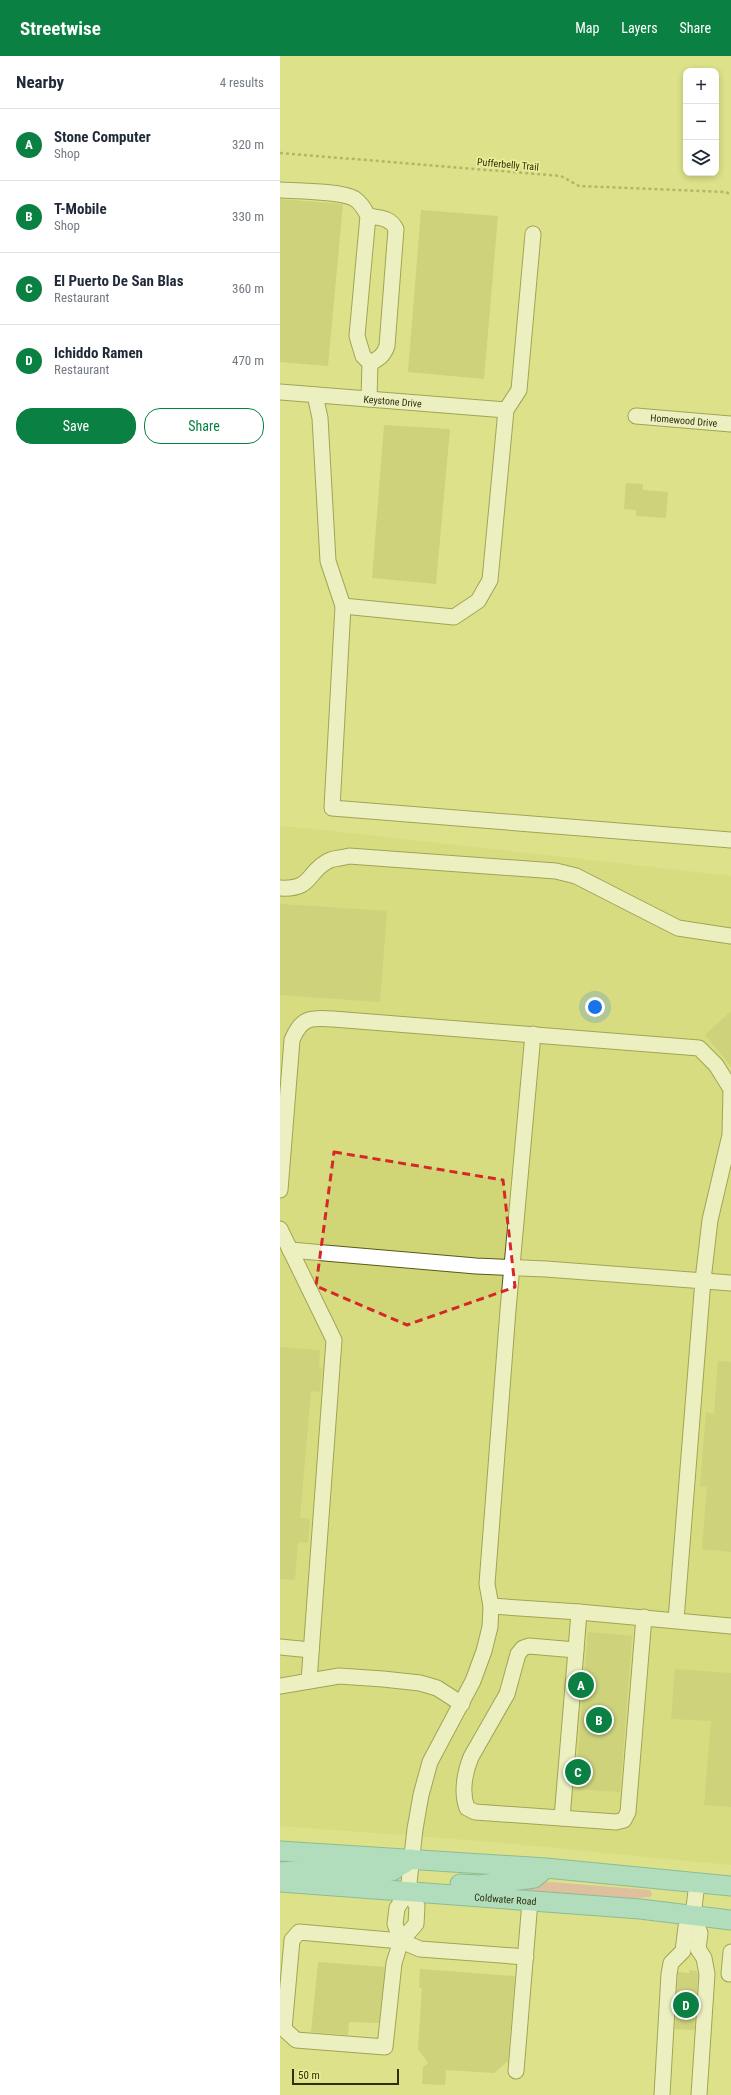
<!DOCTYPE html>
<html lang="en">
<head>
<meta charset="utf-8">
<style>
	:root { --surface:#fff; --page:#f6f6f7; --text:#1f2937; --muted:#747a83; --line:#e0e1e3; --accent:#0b8043 }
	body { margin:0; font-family:"Roboto Condensed",sans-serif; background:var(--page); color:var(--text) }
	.controls { position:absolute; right:12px; top:12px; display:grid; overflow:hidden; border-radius:8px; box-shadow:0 2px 6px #0003 }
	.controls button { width:36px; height:36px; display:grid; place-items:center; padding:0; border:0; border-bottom:1px solid var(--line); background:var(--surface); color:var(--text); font:20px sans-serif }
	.scale { position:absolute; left:12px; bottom:10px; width:107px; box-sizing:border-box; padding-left:4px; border:2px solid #2f300c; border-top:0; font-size:11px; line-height:14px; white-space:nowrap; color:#2f300c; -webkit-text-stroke:3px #e9ee97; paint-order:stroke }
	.you { position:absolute; left:315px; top:951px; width:14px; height:14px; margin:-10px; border:3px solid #fff; border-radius:50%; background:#1a73e8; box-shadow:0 0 0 6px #1a73e833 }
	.badge { display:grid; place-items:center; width:26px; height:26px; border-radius:50%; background:var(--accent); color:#fff; font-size:13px; font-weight:700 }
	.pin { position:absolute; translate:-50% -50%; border:2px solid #fff; box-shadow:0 1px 4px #0006 }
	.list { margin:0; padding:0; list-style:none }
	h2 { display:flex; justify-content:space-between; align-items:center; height:52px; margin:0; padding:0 16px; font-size:17px }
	h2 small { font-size:13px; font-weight:400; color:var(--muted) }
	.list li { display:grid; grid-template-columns:26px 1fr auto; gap:12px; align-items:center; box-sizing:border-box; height:72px; padding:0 16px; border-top:1px solid var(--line) }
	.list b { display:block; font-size:15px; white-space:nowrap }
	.list p { margin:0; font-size:13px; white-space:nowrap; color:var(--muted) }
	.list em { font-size:13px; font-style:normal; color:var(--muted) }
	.actions { display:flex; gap:8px; padding:12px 16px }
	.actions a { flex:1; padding:9px 0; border:1px solid var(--accent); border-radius:16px; text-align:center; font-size:14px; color:var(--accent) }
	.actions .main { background:var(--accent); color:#fff }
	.icon { flex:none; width:22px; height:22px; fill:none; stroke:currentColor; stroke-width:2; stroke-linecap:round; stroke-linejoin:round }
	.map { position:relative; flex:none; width:451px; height:2039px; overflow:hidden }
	header { display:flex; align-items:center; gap:24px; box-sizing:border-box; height:56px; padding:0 20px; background:var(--accent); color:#fff }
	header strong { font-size:19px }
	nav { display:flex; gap:22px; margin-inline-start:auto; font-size:14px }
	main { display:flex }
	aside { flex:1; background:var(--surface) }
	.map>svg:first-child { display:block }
	.built { fill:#d0d576 }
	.green { fill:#df94b6 }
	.building { fill:#babe69 }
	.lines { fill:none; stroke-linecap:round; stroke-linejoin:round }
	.minor-casing { stroke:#585a17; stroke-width:17 }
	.major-casing { stroke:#2c8ca5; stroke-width:21 }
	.path { stroke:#7e8046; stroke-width:2.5; stroke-dasharray:3 3; stroke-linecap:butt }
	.minor { stroke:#fff; stroke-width:15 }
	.major { stroke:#7fd7fa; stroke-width:19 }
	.marked { fill:none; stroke:#d62828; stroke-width:3; stroke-dasharray:8 5; stroke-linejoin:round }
	.labels { text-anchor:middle; stroke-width:3.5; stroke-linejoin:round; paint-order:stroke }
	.street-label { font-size:10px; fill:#2f300c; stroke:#e9ee97 }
</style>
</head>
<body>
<header>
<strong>Streetwise</strong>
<nav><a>Map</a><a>Layers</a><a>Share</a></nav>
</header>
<main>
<aside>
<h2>Nearby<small>4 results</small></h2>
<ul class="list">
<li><span class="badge">A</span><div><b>Stone Computer</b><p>Shop</p></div><em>320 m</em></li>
<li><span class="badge">B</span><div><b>T-Mobile</b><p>Shop</p></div><em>330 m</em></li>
<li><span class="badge">C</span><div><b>El Puerto De San Blas</b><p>Restaurant</p></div><em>360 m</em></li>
<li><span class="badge">D</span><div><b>Ichiddo Ramen</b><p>Restaurant</p></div><em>470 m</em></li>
</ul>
<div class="actions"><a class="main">Save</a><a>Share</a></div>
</aside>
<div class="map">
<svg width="451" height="2039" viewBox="0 0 451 2039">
	<rect width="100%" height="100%" fill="#dce18b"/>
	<polygon class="built" points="0,770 35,773 451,820 451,1809 201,1785 0,1770"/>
	<polygon class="green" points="270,1826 370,1834 372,1839 370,1841 340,1843 211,1832"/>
	<g class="building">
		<polygon points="0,143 63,148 48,310 0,306"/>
		<polygon points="141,154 218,160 204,323 128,316"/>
		<polygon points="104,369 170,373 156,528 92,522"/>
		<polygon points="346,427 363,428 363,434 388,436 386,462 356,460 356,454 344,453"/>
		<polygon points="0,848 107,855 100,946 0,939"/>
		<polygon points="451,955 451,1010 425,979"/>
		<polygon points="0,1291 40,1294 39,1311 42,1312 40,1336 31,1335 20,1462 30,1463 28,1487 18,1486 15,1524 0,1523"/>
		<polygon points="438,1305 451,1306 451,1496 422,1493 427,1431 420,1430 426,1356 434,1358"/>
		<polygon points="308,1576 352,1580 340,1736 295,1733"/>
		<polygon points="395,1613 451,1617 451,1751 424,1749 431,1665 391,1663"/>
		<polygon points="38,1906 105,1911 99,1967 69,1966 68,1979 31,1976"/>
		<polygon points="140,1913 235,1920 228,2005 214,2017 166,2014 165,2029 142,2028 143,2011 148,2007 138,1993 142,1932 139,1932"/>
		<polygon points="409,1914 417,1915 418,1919 414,1974 395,1973 398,1916 409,1917"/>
	</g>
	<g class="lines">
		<g class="minor-casing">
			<g id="minor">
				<path d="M 0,134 C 17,135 62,135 75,143 C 81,147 85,154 88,160 L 77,280 L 83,300 L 90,307 L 89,343"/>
				<path d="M 88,160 C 99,162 110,161 116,173 L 107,290 C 104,299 99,303 90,307"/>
				<path id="s1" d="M 0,336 L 226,354"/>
				<polyline points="35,339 40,362 48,505 63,550 52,752 451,784"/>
				<path id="s2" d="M 356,360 L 451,368"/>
				<polyline points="63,550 174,561 198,545 210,524 226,354 239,334 253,178"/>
				<path d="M 0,832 C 34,834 26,815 50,804 C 56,802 63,802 69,800 L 276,815 L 296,820 L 398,872 L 451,880"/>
				<path d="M 0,1134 L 12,984 C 21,962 30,961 53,963 L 419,992 L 436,1009 L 451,1033 L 450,1079 L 430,1164 L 423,1224 L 396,1564"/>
				<polyline points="0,1173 54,1284 29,1625"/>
				<polyline points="10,1194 196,1210 266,1213 451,1227"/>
				<polyline points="211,1550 299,1556 451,1570"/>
				<path d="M 299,1556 L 296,1594 L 249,1590 L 243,1592 L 238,1598 L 227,1638 L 191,1701 C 185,1716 181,1736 187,1752 L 195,1756 L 336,1766 L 344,1764 L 348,1756 L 364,1561"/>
				<polyline points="0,1591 31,1594"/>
				<polyline points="0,1630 59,1620 103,1623 140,1627 157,1632 182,1648"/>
				<polyline points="282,1762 296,1594"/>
				<polyline points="417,1827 413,1860 420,1877 418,1893 424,1902 427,1918 419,2039"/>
				<polyline points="128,1836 137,1850 136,1868 121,1885 114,1907 105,1991 16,1984 4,1973 12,1884 19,1876 121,1885 140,1893 246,1901"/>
				<polyline points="121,1885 115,1868 117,1852 128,1836 135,1773 141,1739 150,1706 193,1625 204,1595 210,1571 211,1550 207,1528 228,1254 253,978"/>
				<polyline points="449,1918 451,1896"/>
				<polyline points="236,2015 250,1845"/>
				<polyline points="382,2039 389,1918 391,1907 403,1895 406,1871 413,1860"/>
			</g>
		</g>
		<g class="major-casing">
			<g id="major">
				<polyline points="0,1795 266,1812 451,1830"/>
				<polyline points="0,1816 26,1814 101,1817 112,1815 131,1803"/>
				<path id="s3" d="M 0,1826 L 360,1853 L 451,1864"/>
				<polyline points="180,1828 200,1829 254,1822 265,1813"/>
			</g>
		</g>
		<polyline class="path" points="0,97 281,120 299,130 446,136 451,139"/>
		<use href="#minor" class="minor"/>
		<use href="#major" class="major"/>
	</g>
	<path d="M0 0H451V2039H0ZM 54,1096 L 223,1124 L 235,1231 L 127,1269 L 36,1230 Z" fill="#dce18b" fill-opacity=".55" fill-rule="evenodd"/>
	<path class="marked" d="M 54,1096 L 223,1124 L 235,1231 L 127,1269 L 36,1230 Z"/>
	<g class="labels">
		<g class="street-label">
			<text transform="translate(228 108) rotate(5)" y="4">Pufferbelly Trail</text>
			<text dy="4" stroke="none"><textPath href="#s1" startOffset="113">Keystone Drive</textPath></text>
			<text dy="4" stroke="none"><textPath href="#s2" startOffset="48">Homewood Drive</textPath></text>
			<text dy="4" stroke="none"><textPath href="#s3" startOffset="226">Coldwater Road</textPath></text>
		</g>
	</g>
</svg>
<div class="controls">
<button>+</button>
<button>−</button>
<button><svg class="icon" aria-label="layers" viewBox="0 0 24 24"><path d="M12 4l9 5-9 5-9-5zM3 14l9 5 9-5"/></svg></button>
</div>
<div class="scale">50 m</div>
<div class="you"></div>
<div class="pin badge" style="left:301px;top:1629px">A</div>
<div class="pin badge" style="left:319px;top:1664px">B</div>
<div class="pin badge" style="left:298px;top:1716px">C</div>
<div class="pin badge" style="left:406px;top:1949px">D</div>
</div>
</main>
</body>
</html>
